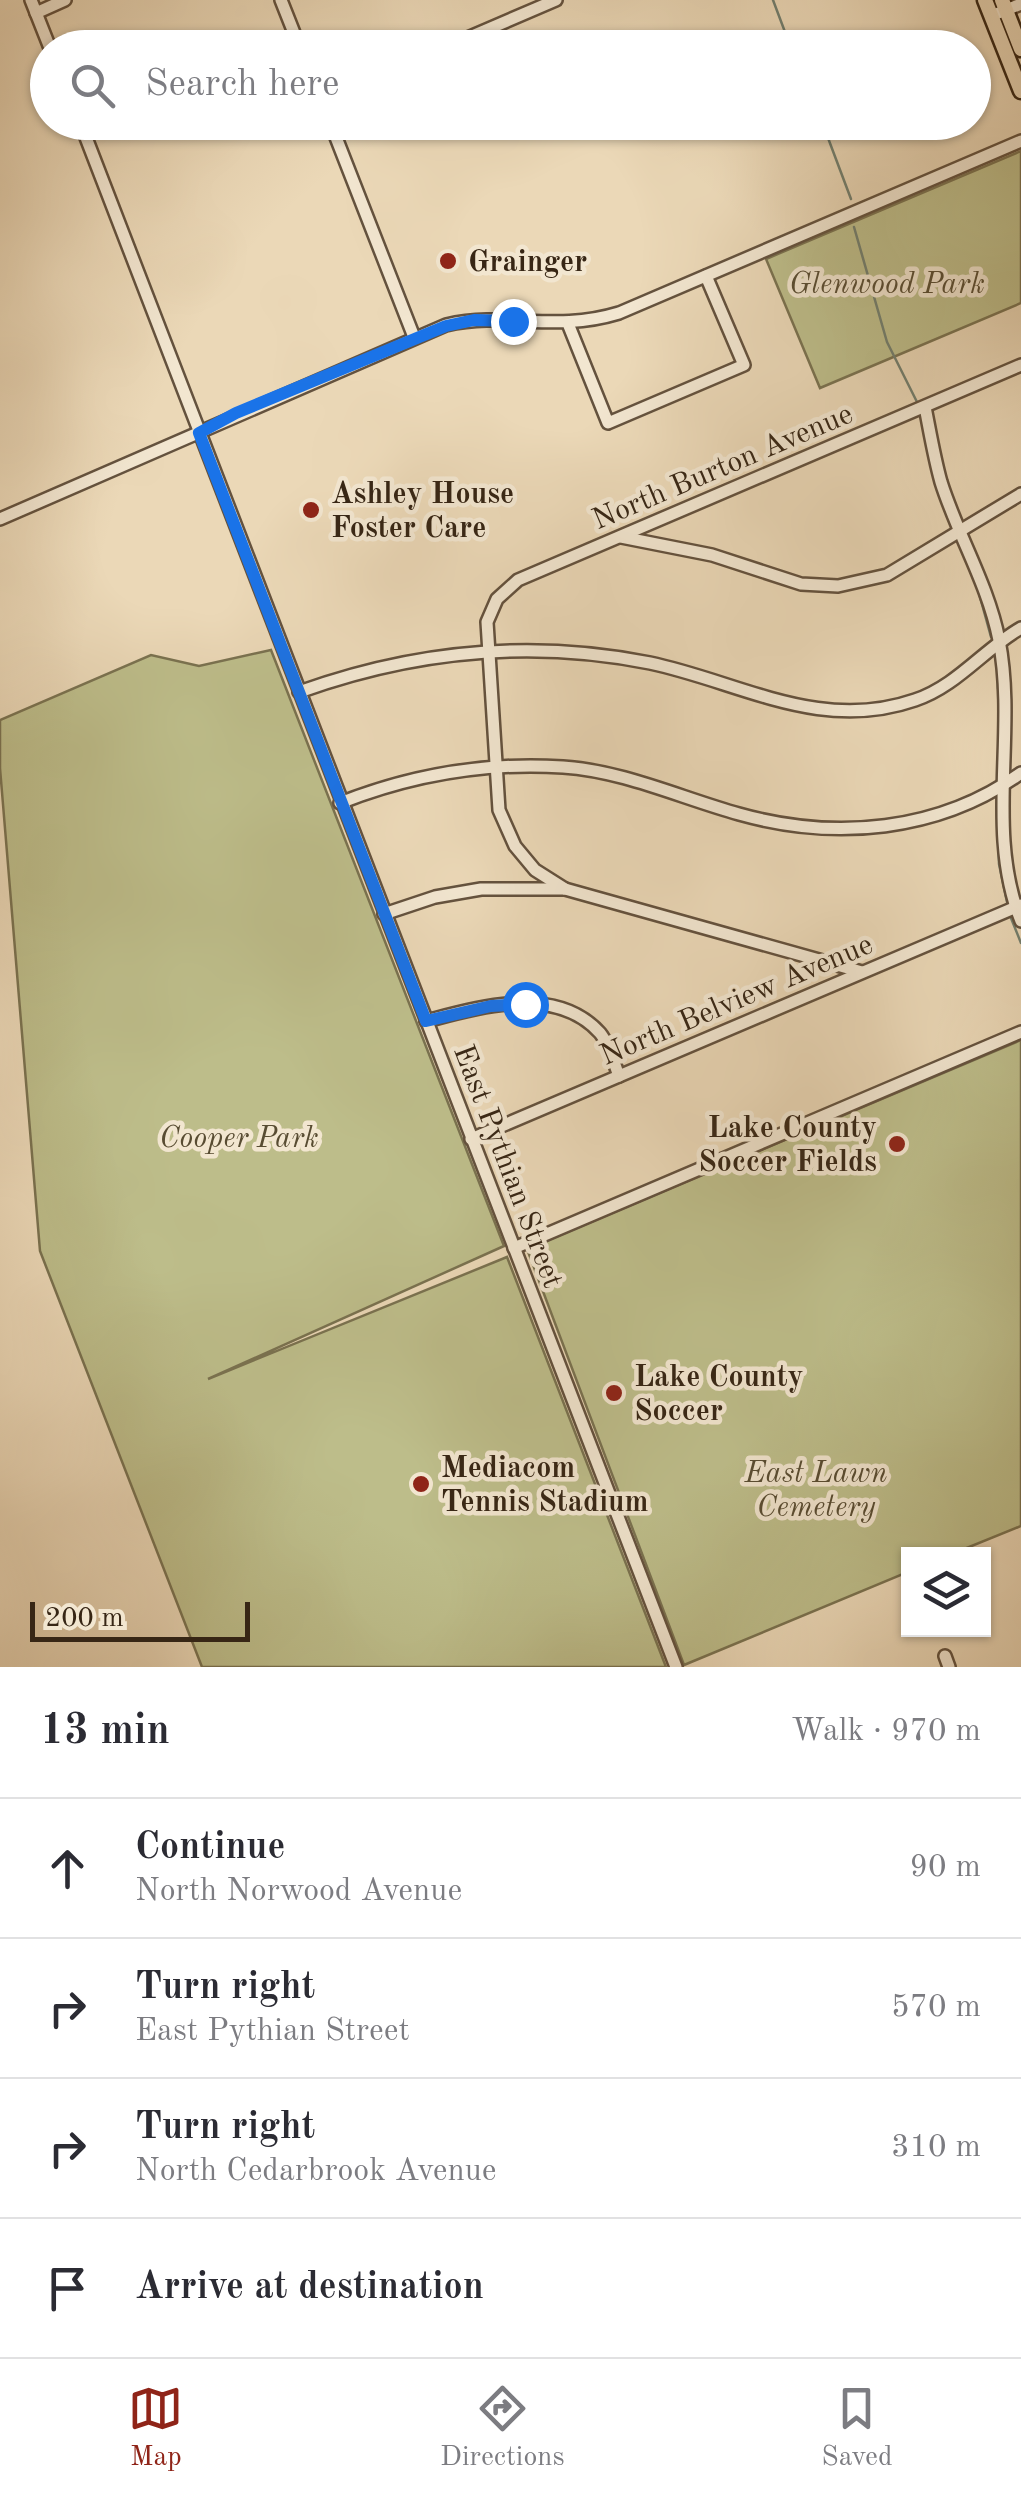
<!DOCTYPE html>
<html lang="en">
<head>
<meta charset="utf-8">
<style>
	:root { --surface:#fff; --page:#f7f7f7; --text:#2b2b33; --muted:#7c7c81; --line:#e1e1e2; --accent:#8f2418 }
	body { margin:0; font-family:"Old Standard TT",serif; background:var(--page); color:var(--text) }
	.controls { position:absolute; right:30px; bottom:30px; display:grid; overflow:hidden; border-radius:0px; box-shadow:0 2px 8px #0004 }
	.controls button { width:90px; height:90px; display:grid; place-items:center; padding:0; border:0; border-bottom:2px solid var(--line); background:var(--surface); color:var(--text); font:50px sans-serif }
	.scale { position:absolute; left:30px; bottom:25px; width:220px; box-sizing:border-box; padding-left:10px; border:5px solid #372615; border-top:0; font-size:28px; line-height:35px; white-space:nowrap; color:#372615; -webkit-text-stroke:8px #f2e6d0; paint-order:stroke }
	.stop { position:absolute; width:30px; height:30px; margin:-22px; border:8px solid #1a73e8; border-radius:50%; background:#fff }
	.stop.end { background:#1a73e8; border-color:#fff; box-shadow:0 2px 10px #0008 }
	.list { margin:0; padding:0; list-style:none }
	h2 { display:flex; justify-content:space-between; align-items:center; height:130px; margin:0; padding:0 40px; font-size:42px }
	h2 small { font-size:32px; font-weight:400; color:var(--muted) }
	.list li { display:grid; grid-template-columns:65px 1fr auto; gap:30px; align-items:center; box-sizing:border-box; height:140px; padding:0 40px; border-top:2px solid var(--line) }
	.list b { display:block; font-size:38px; white-space:nowrap }
	.list p { margin:0; font-size:32px; white-space:nowrap; color:var(--muted) }
	.list em { font-size:32px; font-style:normal; color:var(--muted) }
	.icon { flex:none; width:55px; height:55px; fill:none; stroke:currentColor; stroke-width:2; stroke-linecap:round; stroke-linejoin:round }
	.map { position:relative; flex:none; width:1021px; height:1667px; overflow:hidden }
	.search { position:absolute; background:var(--surface); box-shadow:0 2px 8px #0004; left:30px; right:30px; top:30px; height:110px; display:flex; align-items:center; gap:25px; box-sizing:border-box; padding:0 35px; border-radius:55px; color:var(--muted); font-size:38px }
	.sheet { height:690px; background:var(--surface) }
	nav { display:flex; justify-content:space-around; align-items:center; box-sizing:border-box; height:140px; border-top:2px solid var(--line); background:var(--surface); font-size:28px; color:var(--muted) }
	nav a { display:grid; justify-items:center; gap:5px }
	nav .on { color:var(--accent) }
	.map>svg:first-child { display:block }
	.green { fill:#bdbd8a; stroke:#7a7250; stroke-width:2.5 }
	.lines { fill:none; stroke-linecap:round; stroke-linejoin:round }
	.stream { stroke:#727f6f; stroke-width:2.5 }
	.minor-casing { stroke:#64523e; stroke-width:16 }
	.major-casing { stroke:#372615; stroke-width:19 }
	.minor { stroke:#f2e6d0; stroke-width:11 }
	.major { stroke:#ebd8b7; stroke-width:14 }
	.route { stroke:#1a73e8; stroke-width:12 }
	.poi-dot { fill:#8f2418; stroke:#f2e6d0; stroke-width:4 }
	.labels { text-anchor:middle; stroke-width:9; stroke-linejoin:round; paint-order:stroke }
	.poi-label { font-size:30px; font-weight:bold; fill:#372615; stroke:#f2e6d0; text-anchor:start }
	.park-label { font-size:30px; font-style:italic; fill:#584c32; stroke:#f2e6d0 }
	.street-label { font-size:30px; fill:#372615; stroke:#f2e6d0 }
</style>
</head>
<body>
<div class="map">
<svg width="1021" height="1667" viewBox="0 0 1021 1667">
	<rect width="100%" height="100%" fill="#ebd8b7"/>
	<filter id="stains"><feTurbulence type="fractalNoise" baseFrequency=".002" numOctaves="4"/><feColorMatrix values="0 0 0 0 .2 0 0 0 0 .09 0 0 0 0 .02 0 0 0 .5 -.17"/></filter>
	<radialGradient id="worn" r=".72"><stop offset=".6" stop-color="#630" stop-opacity="0"/><stop offset="1" stop-color="#630" stop-opacity=".3"/></radialGradient>
	<g class="green">
		<polygon points="1021,151 1021,303 820,388 766,259"/>
		<polygon points="271,650 504,1246 208,1379 507,1257 666,1667 202,1667 40,1251 0,768 0,720 151,655 199,666"/>
		<polygon points="1021,1040 1021,1526 952,1554 908,1554 908,1572 684,1665 527,1249"/>
	</g>
	<g class="lines">
		<g class="stream">
			<polyline points="773,0 791,48"/>
			<polyline points="822,122 851,199"/>
			<polyline points="854,227 887,342 917,402"/>
			<polyline points="925,436 945,510"/>
			<polyline points="977,586 991,637"/>
			<polyline points="997,666 998,689"/>
			<polyline points="997,807 999,864 1007,902"/>
			<polyline points="1011,918 1021,943"/>
		</g>
		<g class="minor-casing">
			<g id="minor">
				<polyline points="31,0 50,48"/>
				<polyline points="281,0 300,48"/>
				<polyline points="36,13 65,0"/>
				<polyline points="991,16 1021,4"/>
				<polyline points="444,48 556,0"/>
				<polyline points="80,122 676,1667"/>
				<polyline points="330,122 414,337"/>
				<polyline points="569,326 608,423 744,365 706,276"/>
				<path d="M 925,407 C 930,432 934,457 941,482 C 958,536 988,584 999,640 C 1017,733 985,831 1021,921"/>
				<path d="M 0,519 L 446,325 C 508,311 553,333 619,313 L 1021,141"/>
				<polyline points="621,537 712,555 801,584 838,586 887,575 1021,494"/>
				<path d="M 299,692 C 413,651 530,639 650,663 C 740,682 820,733 915,700 C 957,686 984,649 1021,628"/>
				<path d="M 340,803 C 411,775 486,762 563,767 C 624,771 681,798 739,814 C 835,841 939,832 1021,773"/>
				<polyline points="565,889 535,870 515,846 499,810 487,622 497,599 518,580 1021,365"/>
				<polyline points="384,914 435,897 481,889 565,889 862,972"/>
				<path d="M 426,1021 C 480,1007 556,984 600,1033 C 609,1044 614,1063 619,1076"/>
				<polyline points="471,1139 1021,905"/>
				<polyline points="514,1248 1021,1032"/>
				<polyline points="945,1656 949,1667"/>
			</g>
		</g>
		<g class="major-casing">
			<g id="major">
				<polyline points="985,0 1021,91"/>
				<polyline points="1002,0 1021,49"/>
			</g>
		</g>
		<use href="#minor" class="minor"/>
		<use href="#major" class="major"/>
	</g>
	<g class="lines">
		<polyline class="route" points="513,321 474,320 446,326 236,413 199,433 426,1021 491,1006 525,1004"/>
	</g>
	<g class="poi-dot">
		<circle cx="448" cy="261" r="10"/>
		<circle cx="311" cy="510" r="10"/>
		<circle cx="897" cy="1144" r="10"/>
		<circle cx="614" cy="1393" r="10"/>
		<circle cx="421" cy="1484" r="10"/>
	</g>
	<g class="labels">
		<g class="poi-label">
			<text x="468" y="271">Grainger</text>
			<text x="331" y="503">Ashley House<tspan x="331" dy="34">Foster Care</tspan></text>
			<text x="877" y="1137" text-anchor="end">Lake County<tspan x="877" dy="34">Soccer Fields</tspan></text>
			<text x="634" y="1386">Lake County<tspan x="634" dy="34">Soccer</tspan></text>
			<text x="441" y="1477">Mediacom<tspan x="441" dy="34">Tennis Stadium</tspan></text>
		</g>
		<g class="park-label">
			<text x="887" y="293">Glenwood Park</text>
			<text x="239" y="1147">Cooper Park</text>
			<text x="816" y="1482">East Lawn<tspan x="816" dy="34">Cemetery</tspan></text>
		</g>
		<g class="street-label">
			<text transform="translate(722 466) rotate(-23)" y="10">North Burton Avenue</text>
			<text transform="translate(736 999) rotate(-23)" y="10">North Belview Avenue</text>
			<text transform="translate(509 1166) rotate(69)" y="10">East Pythian Street</text>
		</g>
	</g>
	<rect width="100%" height="100%" filter="url(#stains)"/>
	<rect width="100%" height="100%" fill="url(#worn)"/>
</svg>
<div class="controls">
<button><svg class="icon" aria-label="layers" viewBox="0 0 24 24"><path d="M12 4l9 5-9 5-9-5zM3 14l9 5 9-5"/></svg></button>
</div>
<div class="scale">200 m</div>
<div class="stop" style="left:525px;top:1004px"></div>
<div class="stop end" style="left:513px;top:321px"></div>
<div class="search"><svg class="icon" aria-label="search" viewBox="0 0 24 24"><circle cx="10" cy="10" r="6"/><path d="M15 15l6 6"/></svg>Search here</div>
</div>
<section class="sheet">
<h2>13 min<small>Walk · 970 m</small></h2>
<ul class="list">
<li><svg class="icon" aria-label="ahead" viewBox="0 0 24 24"><path d="M12 20V5M6 11l6-6 6 6"/></svg><div><b>Continue</b><p>North Norwood Avenue</p></div><em>90 m</em></li>
<li><svg class="icon" aria-label="right" viewBox="0 0 24 24"><path d="M7 20v-9h11M14 6l5 5-5 5"/></svg><div><b>Turn right</b><p>East Pythian Street</p></div><em>570 m</em></li>
<li><svg class="icon" aria-label="right" viewBox="0 0 24 24"><path d="M7 20v-9h11M14 6l5 5-5 5"/></svg><div><b>Turn right</b><p>North Cedarbrook Avenue</p></div><em>310 m</em></li>
<li><svg class="icon" aria-label="arrive" viewBox="0 0 24 24"><path d="M6 21V4h12l-3 4 3 4H6"/></svg><div><b>Arrive at destination</b></div></li>
</ul>
</section>
<nav>
<a class="on"><svg class="icon" aria-label="map" viewBox="0 0 24 24"><path d="M3 6l6-2 6 2 6-2v14l-6 2-6-2-6 2zM9 4v14M15 6v14"/></svg>Map</a>
<a><svg class="icon" aria-label="directions" viewBox="0 0 24 24"><path d="M12 3l9 9-9 9-9-9zM9 14v-3h6M13 9l2 2-2 2"/></svg>Directions</a>
<a><svg class="icon" aria-label="saved" viewBox="0 0 24 24"><path d="M7 4h10v16l-5-4-5 4z"/></svg>Saved</a>
</nav>
</body>
</html>
